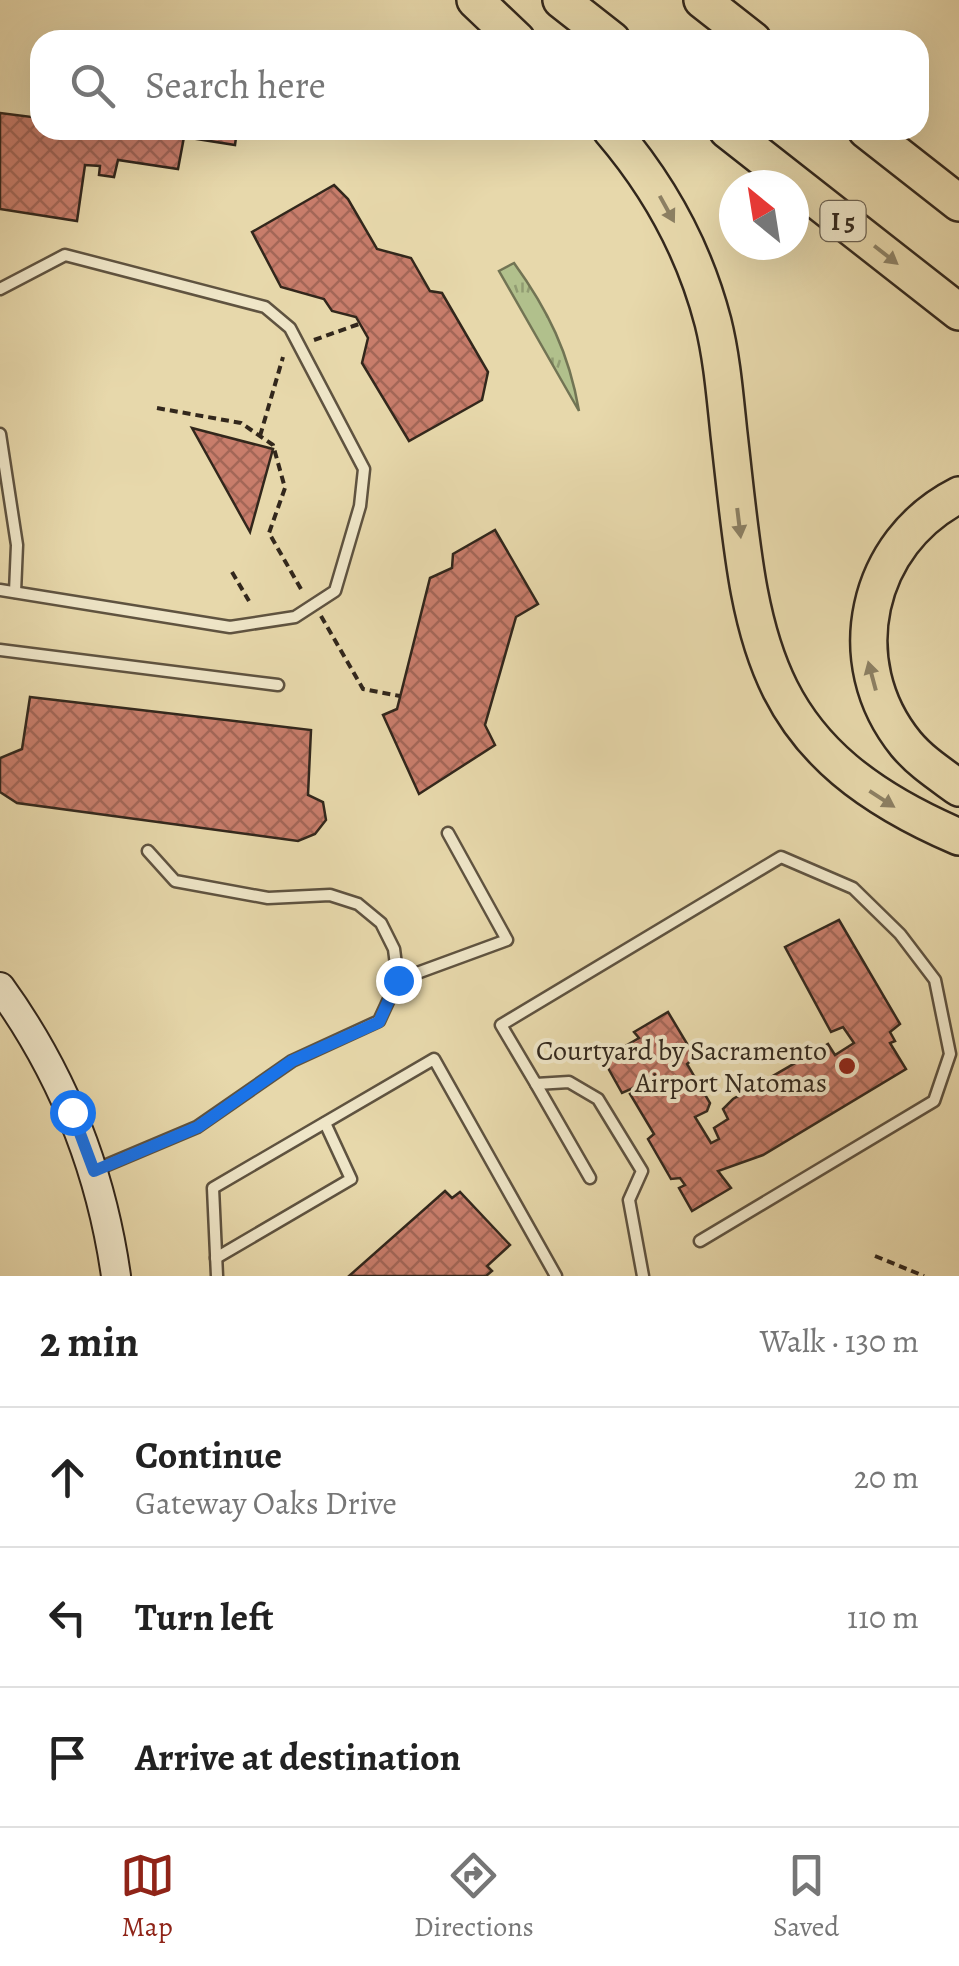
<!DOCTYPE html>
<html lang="en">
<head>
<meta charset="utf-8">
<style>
	:root { --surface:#fff; --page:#f2f2f2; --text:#222; --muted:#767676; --line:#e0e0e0; --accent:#8f2418 }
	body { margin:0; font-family:Alegreya,serif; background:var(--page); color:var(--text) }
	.compass { position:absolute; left:719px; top:170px; width:90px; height:90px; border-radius:50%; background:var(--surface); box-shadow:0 10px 40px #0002; rotate:330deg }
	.stop { position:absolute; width:30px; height:30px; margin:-22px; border:8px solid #1a73e8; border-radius:50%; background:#fff }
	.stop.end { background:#1a73e8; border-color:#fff; box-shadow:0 2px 10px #0008 }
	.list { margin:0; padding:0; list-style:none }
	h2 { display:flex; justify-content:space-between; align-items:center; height:130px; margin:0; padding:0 40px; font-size:42px }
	h2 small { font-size:32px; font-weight:400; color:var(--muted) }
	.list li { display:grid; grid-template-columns:65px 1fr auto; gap:30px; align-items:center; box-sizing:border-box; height:140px; padding:0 40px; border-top:2px solid var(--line) }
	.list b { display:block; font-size:38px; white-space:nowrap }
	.list p { margin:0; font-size:32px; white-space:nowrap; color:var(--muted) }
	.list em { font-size:32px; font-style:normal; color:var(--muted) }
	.icon { flex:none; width:55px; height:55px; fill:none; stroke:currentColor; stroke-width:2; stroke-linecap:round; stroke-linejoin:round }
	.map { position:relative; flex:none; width:959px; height:1276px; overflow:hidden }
	.search { position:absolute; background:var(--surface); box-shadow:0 10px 40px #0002; left:30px; right:30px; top:30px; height:110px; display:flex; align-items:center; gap:25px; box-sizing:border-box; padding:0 35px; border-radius:30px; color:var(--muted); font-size:38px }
	.sheet { height:550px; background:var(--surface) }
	nav { display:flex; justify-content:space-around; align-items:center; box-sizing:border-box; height:140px; border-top:2px solid var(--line); background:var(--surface); font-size:28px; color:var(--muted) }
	nav a { display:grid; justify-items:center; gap:5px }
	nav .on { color:var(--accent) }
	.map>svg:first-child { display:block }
	.grass { fill:url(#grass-tufts); stroke:#727454; stroke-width:2.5 }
	.building { fill:url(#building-cross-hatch); stroke:#32271c; stroke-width:2.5 }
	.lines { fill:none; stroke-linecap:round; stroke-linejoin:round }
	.lane-casing { stroke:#5f5340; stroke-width:15 }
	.secondary-casing { stroke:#32271c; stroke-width:32 }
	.highway-casing { stroke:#32271c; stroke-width:40 }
	.path { stroke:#32271c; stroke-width:4; stroke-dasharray:8 5; stroke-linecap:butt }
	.lane { stroke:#efe6c8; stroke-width:10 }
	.secondary { stroke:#efe6c8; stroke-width:28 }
	.highway { stroke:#e7d8ab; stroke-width:35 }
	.oneway { fill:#8c8064 }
	.route { stroke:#1a73e8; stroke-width:12 }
	.poi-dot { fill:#8f2418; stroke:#efe6c8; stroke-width:4 }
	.labels { text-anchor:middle; stroke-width:8; stroke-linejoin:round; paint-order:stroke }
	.shield { fill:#efe6c8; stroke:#6b6050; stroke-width:2.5 }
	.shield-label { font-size:25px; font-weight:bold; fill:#32271c }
	.poi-label { font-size:28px; fill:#32271c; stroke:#efe6c8; text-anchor:end }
</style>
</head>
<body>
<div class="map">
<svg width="959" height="1276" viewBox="0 0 959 1276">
	<defs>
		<pattern id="grass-tufts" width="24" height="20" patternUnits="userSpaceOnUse" patternTransform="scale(2.5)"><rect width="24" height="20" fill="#b1c08c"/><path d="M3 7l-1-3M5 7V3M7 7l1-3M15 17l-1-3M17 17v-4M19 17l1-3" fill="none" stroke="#919c72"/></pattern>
		<pattern id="building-cross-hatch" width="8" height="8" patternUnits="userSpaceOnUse" patternTransform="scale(2.5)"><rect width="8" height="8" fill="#c87d6b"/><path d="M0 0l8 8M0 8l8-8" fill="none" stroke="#a36657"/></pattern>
	</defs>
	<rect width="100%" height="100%" fill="#e7d8ab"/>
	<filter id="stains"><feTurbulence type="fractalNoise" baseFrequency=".002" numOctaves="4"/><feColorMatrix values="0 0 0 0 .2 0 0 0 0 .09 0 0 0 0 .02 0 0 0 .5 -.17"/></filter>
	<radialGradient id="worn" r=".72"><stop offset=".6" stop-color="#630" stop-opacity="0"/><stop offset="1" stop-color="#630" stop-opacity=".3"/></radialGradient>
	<path class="grass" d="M 514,263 C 548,310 569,353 579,411 L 499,271 Z"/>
	<g class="building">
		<polygon points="0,113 40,118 40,130 237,130 235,145 184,137 178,169 118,160 114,177 99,175 100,166 85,165 77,221 0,209"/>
		<polygon points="334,185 348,199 377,249 411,258 430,291 442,293 488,372 482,400 409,441 362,363 368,338 356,317 332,311 324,299 281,287 252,232"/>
		<polygon points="192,428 273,449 250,532"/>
		<polygon points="495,530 538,604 516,617 485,725 495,745 419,794 383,715 397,709 430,578 452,568 453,554"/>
		<polygon points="30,697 311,730 308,795 323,802 326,820 315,834 298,841 17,803 0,792 0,758 22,749"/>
		<polygon points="839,920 900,1024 890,1032 895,1041 890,1043 906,1069 763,1155 718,1171 731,1188 692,1211 679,1188 685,1185 680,1178 671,1179 648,1139 654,1134 630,1094 635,1091 633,1088 622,1093 603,1059 639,1038 634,1032 668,1012 695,1057 687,1064 710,1103 707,1111 695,1117 711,1143 719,1139 714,1128 728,1119 723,1109 733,1099 828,1044 835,1055 854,1043 843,1027 831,1032 785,947"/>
		<polygon points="445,1191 452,1198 460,1192 510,1245 487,1266 492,1271 486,1276 349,1276"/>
	</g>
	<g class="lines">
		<g class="lane-casing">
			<g id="lane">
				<polyline points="0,289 65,255 265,307 290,328 364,469 360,506 335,591 295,617 230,627 0,590"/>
				<polyline points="0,434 17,545 15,592"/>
				<polyline points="0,650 278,685"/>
				<polyline points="148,851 175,881 268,898 330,895 358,904 381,923 394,949 398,980 507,940 448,833"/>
				<polyline points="536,1084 590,1178"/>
				<polyline points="95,1170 197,1127 292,1061 379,1021 398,980"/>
				<polyline points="216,1258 351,1179 325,1123"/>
				<polyline points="217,1276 213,1188 434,1059 556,1276"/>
				<polyline points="643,1276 629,1200 642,1171 598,1099 569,1082 536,1084 501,1025 781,857 853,888 900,934 935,980 950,1054 934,1101 700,1241"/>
			</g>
		</g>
		<g class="secondary-casing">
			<path id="secondary" d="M 0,987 C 63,1074 101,1170 116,1276"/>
		</g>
		<g class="highway-casing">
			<g id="highway">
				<polyline points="475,0 517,40"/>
				<polyline points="561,0 612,40"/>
				<polyline points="702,0 753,40"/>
				<path d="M 611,130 C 659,186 694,249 713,322 C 722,358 725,397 729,434 C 752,634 751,748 959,837"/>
				<polyline points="727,130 959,312"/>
				<polyline points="866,130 959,203"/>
				<path d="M 959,495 C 866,542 839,662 906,744 C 921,762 940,774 959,788"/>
			</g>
		</g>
		<g class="path">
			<polyline points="314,340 359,324"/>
			<polyline points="157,408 241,423 273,445 285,488 269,533 301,589"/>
			<polyline points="260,436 283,357"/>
			<polyline points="232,572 249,601"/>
			<polyline points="321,616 363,689 400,696"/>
			<polyline points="875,1256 924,1276"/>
		</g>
		<use href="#lane" class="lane"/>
		<use href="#secondary" class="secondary"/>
		<use href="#highway" class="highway"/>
	</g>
	<defs><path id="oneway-solid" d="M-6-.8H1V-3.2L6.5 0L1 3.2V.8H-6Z" transform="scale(2.5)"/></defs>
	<g class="oneway">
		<use href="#oneway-solid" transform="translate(667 209) rotate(61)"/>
		<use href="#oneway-solid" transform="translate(886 255) rotate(38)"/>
		<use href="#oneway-solid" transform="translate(739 523) rotate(83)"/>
		<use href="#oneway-solid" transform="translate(872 676) rotate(-105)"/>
		<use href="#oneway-solid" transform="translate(882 799) rotate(33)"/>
	</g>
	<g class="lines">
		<polyline class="route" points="72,1112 94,1171 198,1127 292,1061 379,1022 398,980"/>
	</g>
	<circle class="poi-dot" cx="847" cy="1066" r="10"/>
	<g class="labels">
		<rect class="shield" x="820.5" y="201" width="45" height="40" rx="8"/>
		<g class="shield-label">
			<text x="843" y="230">I 5</text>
		</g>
		<g class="poi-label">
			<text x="827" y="1060">Courtyard by Sacramento<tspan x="827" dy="32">Airport Natomas</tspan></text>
		</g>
	</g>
	<rect width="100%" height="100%" filter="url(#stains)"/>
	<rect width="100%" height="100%" fill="url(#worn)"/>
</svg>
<svg class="compass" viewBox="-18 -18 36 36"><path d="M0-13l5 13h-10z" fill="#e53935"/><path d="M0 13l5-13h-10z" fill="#767676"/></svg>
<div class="stop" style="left:72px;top:1112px"></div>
<div class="stop end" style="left:398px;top:980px"></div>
<div class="search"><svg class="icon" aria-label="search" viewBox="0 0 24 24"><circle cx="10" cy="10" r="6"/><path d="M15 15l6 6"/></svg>Search here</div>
</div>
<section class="sheet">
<h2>2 min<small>Walk · 130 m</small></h2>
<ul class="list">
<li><svg class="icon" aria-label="ahead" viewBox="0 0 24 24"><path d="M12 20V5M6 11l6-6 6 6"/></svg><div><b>Continue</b><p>Gateway Oaks Drive</p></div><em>20 m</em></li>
<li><svg class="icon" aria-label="left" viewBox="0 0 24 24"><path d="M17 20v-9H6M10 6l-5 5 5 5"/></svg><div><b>Turn left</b></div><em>110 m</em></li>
<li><svg class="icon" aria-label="arrive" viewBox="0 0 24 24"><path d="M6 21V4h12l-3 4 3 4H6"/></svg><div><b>Arrive at destination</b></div></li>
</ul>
</section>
<nav>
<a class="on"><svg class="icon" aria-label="map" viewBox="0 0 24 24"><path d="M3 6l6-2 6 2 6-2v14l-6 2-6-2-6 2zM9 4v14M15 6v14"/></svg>Map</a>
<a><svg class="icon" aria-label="directions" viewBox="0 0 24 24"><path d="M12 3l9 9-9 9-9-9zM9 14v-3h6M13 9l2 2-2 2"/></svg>Directions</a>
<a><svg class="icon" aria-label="saved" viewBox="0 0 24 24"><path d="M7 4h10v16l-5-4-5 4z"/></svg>Saved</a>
</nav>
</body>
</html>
